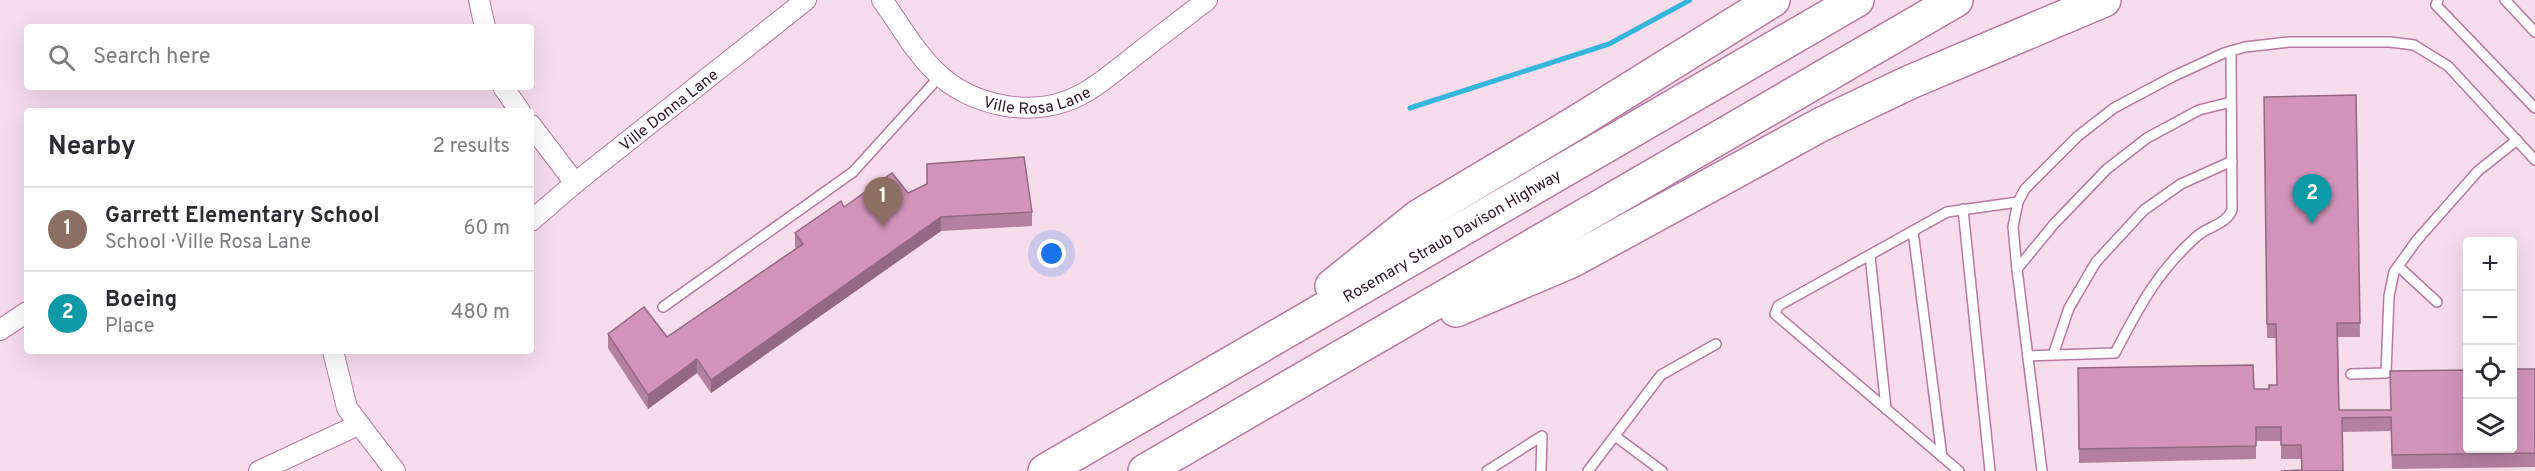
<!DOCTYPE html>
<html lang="en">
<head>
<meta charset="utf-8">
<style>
	:root { --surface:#fff; --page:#f2f2f3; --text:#2b2b33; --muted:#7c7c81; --line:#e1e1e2; --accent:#2f8f68 }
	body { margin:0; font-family:Overpass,sans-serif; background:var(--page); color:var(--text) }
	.controls { position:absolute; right:18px; bottom:18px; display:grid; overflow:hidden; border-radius:6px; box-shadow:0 6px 24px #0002 }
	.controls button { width:54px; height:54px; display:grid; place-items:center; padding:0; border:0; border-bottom:2px solid var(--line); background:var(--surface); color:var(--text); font:30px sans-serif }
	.you { position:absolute; left:1052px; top:254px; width:21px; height:21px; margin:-15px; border:4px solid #fff; border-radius:50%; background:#1a73e8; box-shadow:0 0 0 9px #1a73e833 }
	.badge { display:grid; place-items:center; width:39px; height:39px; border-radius:50%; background:var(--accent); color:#fff; font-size:20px; font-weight:700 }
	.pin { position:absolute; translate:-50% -50px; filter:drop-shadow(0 2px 3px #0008) }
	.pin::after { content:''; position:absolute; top:32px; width:21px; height:18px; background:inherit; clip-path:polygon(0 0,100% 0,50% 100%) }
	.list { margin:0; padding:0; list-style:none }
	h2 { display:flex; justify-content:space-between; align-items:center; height:78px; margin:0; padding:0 24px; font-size:26px }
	h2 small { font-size:20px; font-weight:400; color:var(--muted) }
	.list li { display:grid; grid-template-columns:39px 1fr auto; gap:18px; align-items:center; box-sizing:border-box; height:84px; padding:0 24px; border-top:2px solid var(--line) }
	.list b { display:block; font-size:22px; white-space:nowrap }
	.list p { margin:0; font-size:20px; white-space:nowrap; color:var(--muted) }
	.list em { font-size:20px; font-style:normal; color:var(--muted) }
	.icon { flex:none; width:33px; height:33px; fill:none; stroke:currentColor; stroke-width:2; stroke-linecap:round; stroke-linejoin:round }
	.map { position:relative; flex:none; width:2535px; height:471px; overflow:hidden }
	.search { position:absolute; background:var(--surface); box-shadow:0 6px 24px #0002; left:24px; top:24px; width:510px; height:66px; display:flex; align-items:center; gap:15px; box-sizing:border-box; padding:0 21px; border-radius:6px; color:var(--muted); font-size:22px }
	.panel { position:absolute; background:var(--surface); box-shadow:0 6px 24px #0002; left:24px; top:108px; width:510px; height:246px; border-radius:6px }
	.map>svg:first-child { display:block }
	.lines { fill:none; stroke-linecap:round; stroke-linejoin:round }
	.stream { stroke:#36b6dc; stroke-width:5 }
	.lane-casing { stroke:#b67a9f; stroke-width:12 }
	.street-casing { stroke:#b67a9f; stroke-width:22 }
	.highway-casing { stroke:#b67a9f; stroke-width:36 }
	.lane { stroke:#fff; stroke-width:9 }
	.street { stroke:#fff; stroke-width:20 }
	.highway { stroke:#fff; stroke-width:33 }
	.wall { fill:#b57fa0 }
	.shaded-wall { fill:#936882 }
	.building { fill:#d294ba; stroke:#936882; stroke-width:1.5 }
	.labels { text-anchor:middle; stroke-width:4.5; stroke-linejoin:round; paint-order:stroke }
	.street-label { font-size:16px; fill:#2d1625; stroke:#fbeef6 }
</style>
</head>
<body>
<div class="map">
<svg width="2535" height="471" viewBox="0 0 2535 471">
	<rect width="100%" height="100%" fill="#f7dcec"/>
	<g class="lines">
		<polyline class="stream" points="1410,108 1609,44 1690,0"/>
		<g class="lane-casing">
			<g id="lane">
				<polyline points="2438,0 2436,5 2535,108"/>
				<polyline points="2505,0 2535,32"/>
				<polyline points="1963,209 1990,471"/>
				<polyline points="1913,231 1942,457"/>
				<polyline points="1870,255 1886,409"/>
				<polyline points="2398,266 2437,302"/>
				<polyline points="2017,269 2054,224 2107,169 2147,138 2199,110 2231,102"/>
				<polyline points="663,307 853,172 940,76"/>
				<polyline points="2053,355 2069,308 2096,262 2144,210 2181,184 2232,161"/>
				<path d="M 2028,356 L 2115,353 C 2139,307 2157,272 2196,237 C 2208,226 2226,225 2232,210 L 2231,51"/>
				<polyline points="2351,374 2386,373 2389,296 2394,272 2417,240 2478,171 2517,140"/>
				<polyline points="1615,436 1662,471"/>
				<polyline points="1487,471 1542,436 1541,471"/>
				<polyline points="1588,471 1661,375 1716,344"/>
				<polyline points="1959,471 1775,314 1778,306 1947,212 2018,202"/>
				<polyline points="2042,471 2017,269 2013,227 2018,202 2025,189 2078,136 2114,108 2172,77 2224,53 2245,47 2289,42 2390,42 2414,45 2448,66 2535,160"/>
			</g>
		</g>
		<g class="street-casing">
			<g id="street">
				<polyline points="479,0 485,27"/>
				<path id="s1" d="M 882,0 C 899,23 914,51 934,70 C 970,107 1036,120 1082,94 C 1098,86 1112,73 1127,62 C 1153,41 1180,21 1207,0"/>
				<polyline points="503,87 520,111"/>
				<polyline points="531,125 575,183"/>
				<path id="s2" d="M 531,221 L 575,183 L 806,0"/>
				<polyline points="0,330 27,312"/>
				<polyline points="333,351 347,408 395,471"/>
				<polyline points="259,471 358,425"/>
			</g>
		</g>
		<g class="highway-casing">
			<g id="highway">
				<polyline points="1332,286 1418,217 1582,119 1773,0"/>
				<polyline points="1456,310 1571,261 1822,124 1908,83 2104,0"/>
				<path id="s3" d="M 1045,471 L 1857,0"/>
				<polyline points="1145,471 1956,0"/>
			</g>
		</g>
		<use href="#lane" class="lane"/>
		<use href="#street" class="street"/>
		<use href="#highway" class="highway"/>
	</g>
	<g class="wall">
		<polygon points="2356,95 2360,337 2338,337 2339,410 2390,410 2535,369 2535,467 2392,469 2391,431 2342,432 2301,470 2301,459 2281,459 2281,441 2256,441 2256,459 2079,463 2078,368 2254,389 2269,389 2277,385 2276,338 2267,338 2264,97"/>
		<polygon points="908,193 1032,212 1032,226 941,231 711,393 697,373 648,409 608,348 608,334 667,337 796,248 795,247 795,233 844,207"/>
	</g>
	<g class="shaded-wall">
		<polygon points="941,217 941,231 711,393 711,380"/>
		<polygon points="697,359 697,373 648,409 648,395"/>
	</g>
	<g class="building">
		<polygon points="2356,95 2360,323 2337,323 2339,410 2391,410 2390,371 2468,370 2468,448 2512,448 2512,369 2535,369 2535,453 2392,455 2391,417 2342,418 2343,471 2281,471 2302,470 2301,445 2281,445 2281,427 2256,427 2256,446 2079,449 2078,368 2253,365 2254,389 2269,389 2269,385 2277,385 2276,324 2267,324 2264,97"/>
		<polygon points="1024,157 1032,212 941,217 711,380 697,359 648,395 608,334 644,307 667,337 803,244 795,233 841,201 844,207 892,173 908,193 927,184 927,164"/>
	</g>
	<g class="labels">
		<g class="street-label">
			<text dy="6" stroke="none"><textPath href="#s1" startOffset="201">Ville Rosa Lane</textPath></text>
			<text dy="6" stroke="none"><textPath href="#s2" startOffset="177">Ville Donna Lane</textPath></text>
			<text dy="6" stroke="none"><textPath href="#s3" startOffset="470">Rosemary Straub Davison Highway</textPath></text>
		</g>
	</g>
</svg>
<div class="controls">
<button>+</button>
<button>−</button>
<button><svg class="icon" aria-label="locate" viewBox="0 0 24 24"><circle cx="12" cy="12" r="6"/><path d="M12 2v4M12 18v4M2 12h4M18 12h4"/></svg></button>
<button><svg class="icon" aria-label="layers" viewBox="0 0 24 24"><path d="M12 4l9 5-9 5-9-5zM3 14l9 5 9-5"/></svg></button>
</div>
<div class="you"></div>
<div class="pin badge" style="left:883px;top:227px;background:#8d6e63">1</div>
<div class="pin badge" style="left:2312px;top:224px;background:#0f9aa8">2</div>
<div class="search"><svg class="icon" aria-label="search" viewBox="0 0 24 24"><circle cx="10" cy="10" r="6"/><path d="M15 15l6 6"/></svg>Search here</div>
<section class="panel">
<h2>Nearby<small>2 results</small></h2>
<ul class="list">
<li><span class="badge" style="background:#8d6e63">1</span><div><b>Garrett Elementary School</b><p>School · Ville Rosa Lane</p></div><em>60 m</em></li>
<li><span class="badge" style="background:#0f9aa8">2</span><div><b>Boeing</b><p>Place</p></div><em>480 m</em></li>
</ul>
</section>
</div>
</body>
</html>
